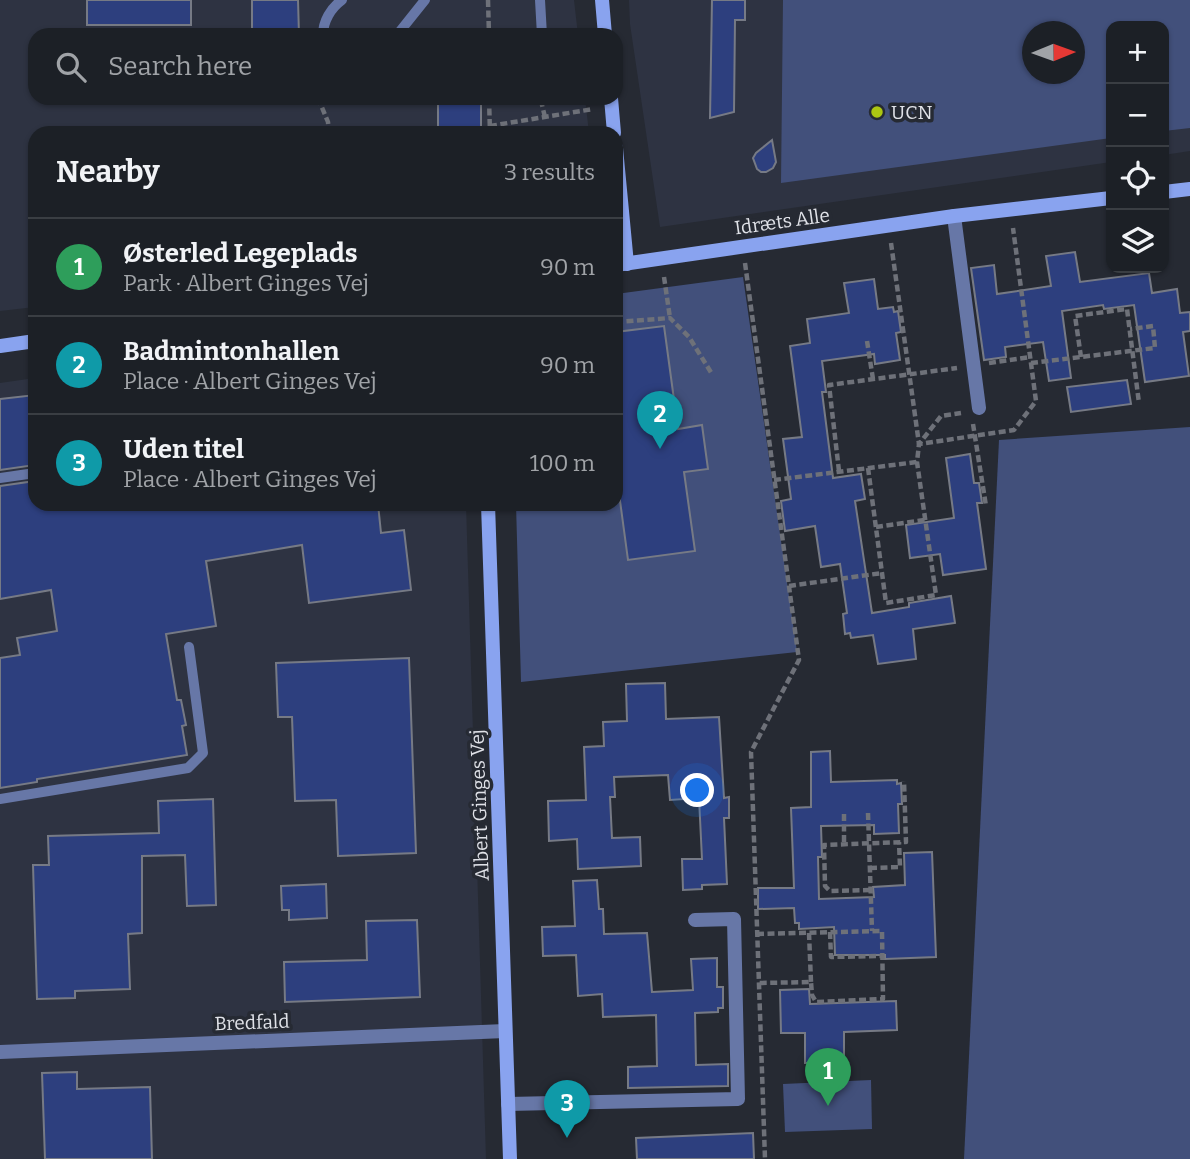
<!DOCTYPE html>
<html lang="en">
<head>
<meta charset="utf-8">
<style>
	:root { --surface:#1c2026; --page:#292d32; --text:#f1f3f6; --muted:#a0a3a7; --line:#3a3e43; --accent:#bca0f2 }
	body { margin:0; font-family:Bitter,serif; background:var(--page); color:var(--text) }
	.controls { position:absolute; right:21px; top:21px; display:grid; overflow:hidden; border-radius:14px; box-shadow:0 2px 5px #0004 }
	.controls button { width:63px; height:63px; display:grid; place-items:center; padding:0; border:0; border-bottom:2px solid var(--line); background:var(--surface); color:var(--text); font:35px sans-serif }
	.compass { position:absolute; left:1022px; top:21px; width:63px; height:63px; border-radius:50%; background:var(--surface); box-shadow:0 2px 5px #0004; rotate:89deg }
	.you { position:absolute; left:698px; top:791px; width:24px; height:24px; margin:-18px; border:5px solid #fff; border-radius:50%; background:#1a73e8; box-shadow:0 0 0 10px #1a73e833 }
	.badge { display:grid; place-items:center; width:46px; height:46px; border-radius:50%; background:var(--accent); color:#fff; font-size:23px; font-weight:700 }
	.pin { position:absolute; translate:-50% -58px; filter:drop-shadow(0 2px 4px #0008) }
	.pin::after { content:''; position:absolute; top:37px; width:24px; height:21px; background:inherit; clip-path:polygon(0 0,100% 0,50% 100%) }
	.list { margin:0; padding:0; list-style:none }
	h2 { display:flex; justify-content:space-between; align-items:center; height:91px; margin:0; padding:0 28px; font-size:30px }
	h2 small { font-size:23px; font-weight:400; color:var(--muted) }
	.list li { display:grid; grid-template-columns:46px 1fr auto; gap:21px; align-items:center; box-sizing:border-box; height:98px; padding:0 28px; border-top:2px solid var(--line) }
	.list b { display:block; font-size:26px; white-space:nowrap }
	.list p { margin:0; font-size:23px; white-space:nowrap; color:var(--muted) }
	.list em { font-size:23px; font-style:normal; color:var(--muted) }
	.icon { flex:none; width:38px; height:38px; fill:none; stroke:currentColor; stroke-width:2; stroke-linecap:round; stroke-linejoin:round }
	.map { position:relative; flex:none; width:1190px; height:1159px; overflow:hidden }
	.search { position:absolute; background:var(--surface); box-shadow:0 2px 5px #0004; left:28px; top:28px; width:595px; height:77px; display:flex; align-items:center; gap:18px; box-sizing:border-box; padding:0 24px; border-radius:21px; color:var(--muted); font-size:26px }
	.panel { position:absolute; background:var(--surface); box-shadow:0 2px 5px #0004; left:28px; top:126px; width:595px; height:385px; border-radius:21px }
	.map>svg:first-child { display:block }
	.built { fill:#2e3342; fill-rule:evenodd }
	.green { fill:#42507b; fill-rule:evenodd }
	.building { fill:#2d3f7e; stroke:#767a85; stroke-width:2 }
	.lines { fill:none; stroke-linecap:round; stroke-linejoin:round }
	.path { stroke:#6e7179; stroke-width:4.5; stroke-dasharray:7 3.5; stroke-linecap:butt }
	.lane { stroke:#6777a7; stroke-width:10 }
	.street { stroke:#6777a7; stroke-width:14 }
	.secondary { stroke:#89a3ef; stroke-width:14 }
	.poi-dot { fill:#acc612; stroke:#262a33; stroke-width:2.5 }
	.labels { text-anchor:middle; stroke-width:7; stroke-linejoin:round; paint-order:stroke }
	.poi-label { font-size:19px; fill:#e0e2e8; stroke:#262a33; text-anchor:start }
	.street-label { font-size:19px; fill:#e0e2e8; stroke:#262a33 }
</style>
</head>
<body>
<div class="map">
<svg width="1190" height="1159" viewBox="0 0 1190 1159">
	<rect width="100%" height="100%" fill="#262a33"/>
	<g class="built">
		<polygon points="0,0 574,0 578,35 35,35 35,98 585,98 589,133 35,133 35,307 0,311"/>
		<path d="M 629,0 L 1190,0 L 1190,151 L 1164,155 L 1164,26 L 1111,26 L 1111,162 L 660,227 L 630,24 ZM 1032,32 L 1074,32 L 1074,74 L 1032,74 Z"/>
		<polygon points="35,378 35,504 466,504 486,1159 0,1159 0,383"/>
	</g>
	<g class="green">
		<path d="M 783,0 L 1190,0 L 1190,128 L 1164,131 L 1164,26 L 1111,26 L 1111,138 L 781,183 ZM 1032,32 L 1074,32 L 1074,74 L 1032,74 Z"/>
		<polygon points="743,277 797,652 521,682 516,504 616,504 616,294"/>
		<polygon points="1190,427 1190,1159 964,1159 999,440"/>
		<polygon points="871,1080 872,1129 785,1132 783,1084"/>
	</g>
	<g class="building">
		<rect x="87" y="0" width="104" height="25"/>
		<polygon points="252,0 298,0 299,35 252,35"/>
		<polygon points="712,0 745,0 745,20 735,20 734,112 710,118"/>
		<rect x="438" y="98" width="43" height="35"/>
		<polygon points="772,140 776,162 773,168 766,172 761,172 757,169 753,158 756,153"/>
		<polygon points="1075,252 1080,282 1149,273 1152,293 1177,289 1180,313 1190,312 1190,331 1183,332 1189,376 1145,382 1134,305 1104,309 1103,305 1062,311 1071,378 1049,381 1043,342 1005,347 1006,357 984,360 971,268 994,265 997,294 1051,286 1046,256"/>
		<polygon points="874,279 878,309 893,307 894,312 898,311 901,332 896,333 900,360 875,364 874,354 822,361 826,392 822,392 833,478 861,474 865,499 855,501 872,613 909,607 909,603 951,596 955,623 913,629 916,659 878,664 873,635 851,638 850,633 845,634 843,614 847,613 840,564 821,567 815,526 785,531 781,501 791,499 783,439 802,437 790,346 810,343 807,319 849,313 844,283"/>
		<polygon points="664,326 678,429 702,425 708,469 684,472 695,551 628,560 616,471 616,332"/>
		<polygon points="1127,380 1131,404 1071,412 1067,387"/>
		<polygon points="35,395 35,465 0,470 0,399"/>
		<polygon points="970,454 974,483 979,483 982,503 977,503 986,569 943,575 940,554 910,558 906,525 954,518 946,458"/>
		<polygon points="35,481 35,504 378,504 381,533 404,530 411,590 309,603 302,545 206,561 216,626 166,634 177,700 181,700 186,725 182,726 187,755 37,779 37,782 0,788 0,658 20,655 17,638 57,631 51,590 0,599 0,486"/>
		<polygon points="409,658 416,853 338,856 336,800 295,801 292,717 278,717 276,663"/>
		<polygon points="665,683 666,719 719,717 724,798 729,797 729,818 724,818 727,884 702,885 702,889 683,890 682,859 702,859 699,798 670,800 668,775 614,777 615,797 610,797 612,838 640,837 641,866 578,869 577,839 549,841 548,801 586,800 584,747 604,746 603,722 627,721 626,684"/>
		<polygon points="830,751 831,782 897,780 897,784 901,783 902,804 898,804 899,833 874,834 874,825 821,826 822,857 818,857 819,899 874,897 873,887 905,885 904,853 932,852 936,957 885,959 885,955 835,955 834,927 799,929 799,923 795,923 794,908 758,909 758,888 794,888 791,808 811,807 811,752"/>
		<polygon points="213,799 216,905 187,906 185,855 142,856 142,933 128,934 130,989 75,991 75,998 37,999 33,865 49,865 48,836 159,833 158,801"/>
		<polygon points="597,880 599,909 603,909 604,934 647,933 652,992 693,990 691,959 717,958 717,987 723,987 723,1008 718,1008 718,1012 695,1013 696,1065 728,1064 728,1086 628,1088 628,1067 657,1066 656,1015 603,1017 602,994 578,996 576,955 543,956 542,927 575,926 573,881"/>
		<polygon points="326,884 327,918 289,920 289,910 282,910 281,886"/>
		<polygon points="417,920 420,997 285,1002 284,962 367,960 366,921"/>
		<polygon points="809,989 810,1004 896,1001 897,1030 844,1032 844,1062 805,1063 805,1033 781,1033 780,990"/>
		<polygon points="77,1072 77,1089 150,1087 152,1159 45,1159 42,1073"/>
		<polygon points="753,1133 754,1159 637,1159 636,1138"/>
	</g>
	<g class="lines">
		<g class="path">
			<polyline points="488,0 489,35"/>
			<polyline points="318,98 328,122 329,133"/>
			<polyline points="489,98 490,133"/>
			<polyline points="545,117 542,105 545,98"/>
			<polyline points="490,126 593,109"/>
			<polyline points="891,243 919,444 1014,430 1036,401 1013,228"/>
			<polyline points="745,263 799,660 751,752 765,1159"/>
			<polyline points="664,277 670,318"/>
			<polyline points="616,322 670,318 689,337 712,374"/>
			<polyline points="867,341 873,379"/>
			<polyline points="1081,357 1075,316 1127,309 1139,403"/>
			<polyline points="989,363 1030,357"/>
			<polyline points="1031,363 1155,348 1153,326 1130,329"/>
			<polyline points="973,424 986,506"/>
			<polyline points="868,468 886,603 936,595 917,462 919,444 941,416 961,413"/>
			<polyline points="839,471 829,385 957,368"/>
			<polyline points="774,480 917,462"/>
			<polyline points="876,527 925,520"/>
			<polyline points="789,586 882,573"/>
			<polyline points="868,813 872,931"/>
			<polyline points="844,814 844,844"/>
			<polyline points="870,868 900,867 899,842"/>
			<polyline points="870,890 830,891 825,886 824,845 906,842 904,781"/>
			<polyline points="830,932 831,957 882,956"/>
			<polyline points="809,933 811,982"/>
			<polyline points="757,934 882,931 883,999 816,1002 812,995 811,982 759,983"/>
		</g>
		<g class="lane">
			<polyline points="540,0 542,35"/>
			<path d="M 323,35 C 323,21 331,8 342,0"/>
			<polyline points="397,35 425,0"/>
			<polyline points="0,478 35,473"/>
			<polyline points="0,799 188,768 203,753 189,647"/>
		</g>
		<g class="street">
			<polyline points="954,216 979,408"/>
			<polyline points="0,1052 505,1031"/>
			<polyline points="508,1104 738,1099 734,919 695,920"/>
		</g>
		<g class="secondary">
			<polyline points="602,0 605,35"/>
			<polyline points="611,98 614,133"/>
			<polyline points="616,148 627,264"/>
			<polyline points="1164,192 1190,189"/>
			<polyline points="616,265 954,216 1111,198"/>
			<polyline points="0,346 35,341"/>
			<polyline points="488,504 510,1159"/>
		</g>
	</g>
	<circle class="poi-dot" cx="877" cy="112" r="7"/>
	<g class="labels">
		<g class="poi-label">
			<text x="891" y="119">UCN</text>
		</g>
		<g class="street-label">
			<text transform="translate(782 221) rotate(-8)" y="7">Idræts Alle</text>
			<text transform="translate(479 805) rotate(-92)" y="7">Albert Ginges Vej</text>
			<text transform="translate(252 1022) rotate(-2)" y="7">Bredfald</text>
		</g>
	</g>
</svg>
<div class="controls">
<button>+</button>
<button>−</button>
<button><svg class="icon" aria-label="locate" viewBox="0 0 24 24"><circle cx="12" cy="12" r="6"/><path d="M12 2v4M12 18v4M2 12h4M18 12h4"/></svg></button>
<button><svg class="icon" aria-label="layers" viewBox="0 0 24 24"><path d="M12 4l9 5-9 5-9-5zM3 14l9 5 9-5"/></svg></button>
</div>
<svg class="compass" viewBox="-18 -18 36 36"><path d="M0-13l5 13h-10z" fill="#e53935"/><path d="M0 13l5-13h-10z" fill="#a0a3a7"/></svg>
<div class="you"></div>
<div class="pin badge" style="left:828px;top:1106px;background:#2e9e5b">1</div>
<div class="pin badge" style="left:660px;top:449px;background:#0f9aa8">2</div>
<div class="pin badge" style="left:567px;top:1138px;background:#0f9aa8">3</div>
<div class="search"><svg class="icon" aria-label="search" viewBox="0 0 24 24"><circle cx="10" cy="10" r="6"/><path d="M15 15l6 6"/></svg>Search here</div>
<section class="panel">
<h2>Nearby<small>3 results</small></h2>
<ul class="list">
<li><span class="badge" style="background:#2e9e5b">1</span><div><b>Østerled Legeplads</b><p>Park · Albert Ginges Vej</p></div><em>90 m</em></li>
<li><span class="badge" style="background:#0f9aa8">2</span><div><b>Badmintonhallen</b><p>Place · Albert Ginges Vej</p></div><em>90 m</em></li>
<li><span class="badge" style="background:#0f9aa8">3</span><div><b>Uden titel</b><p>Place · Albert Ginges Vej</p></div><em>100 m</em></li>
</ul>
</section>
</div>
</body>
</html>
